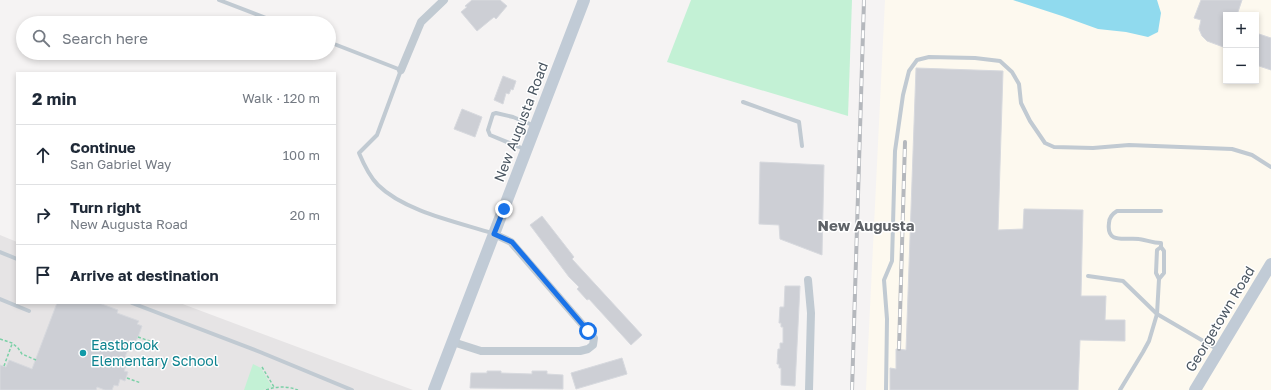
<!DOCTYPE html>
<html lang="en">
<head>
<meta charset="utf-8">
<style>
	:root { --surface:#fff; --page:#f6f6f7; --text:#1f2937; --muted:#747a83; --line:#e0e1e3 }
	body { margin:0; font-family:"Golos Text",sans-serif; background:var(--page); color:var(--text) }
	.controls { position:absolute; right:12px; top:12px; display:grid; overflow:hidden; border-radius:0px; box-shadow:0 2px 6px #0003 }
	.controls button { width:36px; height:36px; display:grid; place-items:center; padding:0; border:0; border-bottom:1px solid var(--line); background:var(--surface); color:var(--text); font:20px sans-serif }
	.stop { position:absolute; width:12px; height:12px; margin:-9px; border:3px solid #1a73e8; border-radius:50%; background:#fff }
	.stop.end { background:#1a73e8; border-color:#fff; box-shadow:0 1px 4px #0008 }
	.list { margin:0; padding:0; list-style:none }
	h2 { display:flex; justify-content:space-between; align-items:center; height:52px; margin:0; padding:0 16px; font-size:17px }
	h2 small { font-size:13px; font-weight:400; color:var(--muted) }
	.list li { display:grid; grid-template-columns:26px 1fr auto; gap:12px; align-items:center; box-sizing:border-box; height:60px; padding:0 16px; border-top:1px solid var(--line) }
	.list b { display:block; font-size:15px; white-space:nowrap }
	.list p { margin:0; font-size:13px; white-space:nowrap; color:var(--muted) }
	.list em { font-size:13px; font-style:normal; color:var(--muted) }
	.icon { flex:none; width:22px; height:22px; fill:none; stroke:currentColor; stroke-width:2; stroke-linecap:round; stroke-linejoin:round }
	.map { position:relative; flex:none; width:1271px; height:390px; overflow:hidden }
	.search { position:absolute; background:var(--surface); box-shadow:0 2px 6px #0003; left:16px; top:16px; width:320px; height:44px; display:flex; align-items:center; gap:10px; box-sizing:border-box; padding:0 14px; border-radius:22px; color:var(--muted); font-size:15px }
	.panel { position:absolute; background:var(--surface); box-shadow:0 2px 6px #0003; left:16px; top:72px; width:320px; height:232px; border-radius:0px }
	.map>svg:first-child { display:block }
	.commercial { fill:#fdf9ef; fill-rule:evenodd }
	.education { fill:#e6e4e5 }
	.green { fill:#c3f1d5 }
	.water { fill:#90daee }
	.building { fill:#cdcfd5; stroke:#d7d9de }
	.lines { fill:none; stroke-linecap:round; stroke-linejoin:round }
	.path { stroke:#7ad0a6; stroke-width:1.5; stroke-dasharray:3 2; stroke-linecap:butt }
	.lane { stroke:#c1cad2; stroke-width:4 }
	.street { stroke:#c1cad2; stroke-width:8 }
	.secondary { stroke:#c1cbd6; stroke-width:12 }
	.rail-casing { stroke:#b5b8bd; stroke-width:4 }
	.rail { stroke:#fff; stroke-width:2.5; stroke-dasharray:8; stroke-linecap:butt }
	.route { stroke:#1a73e8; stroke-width:5 }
	.culture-dot { fill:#0f9aa8; stroke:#fff; stroke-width:1.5 }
	.labels { text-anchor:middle; stroke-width:3; stroke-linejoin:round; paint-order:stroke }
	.street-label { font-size:14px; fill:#4a5661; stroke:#fff }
	.culture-label { font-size:14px; fill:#0d838f; stroke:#fff; text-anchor:start }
	.neighbourhood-label { font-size:15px; font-weight:bold; fill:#5f6368; stroke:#fff }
</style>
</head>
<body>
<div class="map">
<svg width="1271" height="390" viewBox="0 0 1271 390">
	<rect width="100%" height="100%" fill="#f5f3f3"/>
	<path class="commercial" d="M 885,0 L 1271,0 L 1271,390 L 866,390 ZM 1226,15 L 1256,15 L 1256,81 L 1226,81 Z"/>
	<polygon class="education" points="0,235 17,242 17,303 180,303 413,390 0,390"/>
	<g class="green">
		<polygon points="691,0 852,0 848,116 667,62"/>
		<polygon points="253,364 261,368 272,387 263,390 244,390"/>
	</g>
	<polygon class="water" points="1013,0 1157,0 1161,13 1158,32 1148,37 1126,32 1098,29 1062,16"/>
	<g class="building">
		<polygon points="472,0 500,0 507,6 496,19 494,17 477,31 461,12 467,7 465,6"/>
		<polygon points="1201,0 1242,0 1237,15 1226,15 1226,48 1207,41 1202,36 1199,29 1201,20 1194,18"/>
		<polygon points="1256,33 1271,38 1271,70 1256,65"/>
		<polygon points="916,68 1003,71 998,230 1023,229 1024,209 1083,210 1081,296 1106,296 1105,320 1125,320 1125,341 1080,340 1078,390 890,390 890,368 896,369 896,349 906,350"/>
		<polygon points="503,76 516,81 513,90 511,89 509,94 506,93 503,104 494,100"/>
		<polygon points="462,109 482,117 475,137 454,129"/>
		<polygon points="760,162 824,165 822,255 780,239 779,225 759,224"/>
		<polygon points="542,216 574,257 572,259 642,335 631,345 589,299 587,300 577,289 579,287 569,277 530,225"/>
		<polygon points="785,286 800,286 795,386 781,385 781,368 779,368 779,364 777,364 778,349 780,349 780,343 783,343 783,327 781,327 781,323 779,323 780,307 784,307"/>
		<polygon points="57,303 99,303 118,310 117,313 139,321 137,324 142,326 138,337 134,345 130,344 123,362 127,364 124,371 128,372 125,381 120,379 118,386 114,385 112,390 105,390 97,387 96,390 0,390 0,365 6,367 9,360 32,369"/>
		<polygon points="622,358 627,374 576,389 571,373"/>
		<polygon points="487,371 501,371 501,373 532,374 532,371 547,371 547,374 563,375 563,389 470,388 471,373 487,373"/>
	</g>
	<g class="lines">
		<g class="path">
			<polyline points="138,337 155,343"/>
			<polyline points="0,339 12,343 18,348 22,354 36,360"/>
			<polyline points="4,366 12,344"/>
			<polyline points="262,367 274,387"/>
			<polyline points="127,378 141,383"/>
			<path d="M 266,390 C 277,386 287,386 298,390"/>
		</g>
		<g class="lane">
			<polyline points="219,0 279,23"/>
			<path d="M 329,42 L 401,70 L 377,135 L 359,153 C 364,165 369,176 378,185 C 404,211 457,222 492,233"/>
			<polyline points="743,102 799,122 802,146"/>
			<polyline points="524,149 490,135 488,130 493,114 496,113 513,117 535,126"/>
			<polyline points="0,252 17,259"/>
			<polyline points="1088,276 1123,281 1157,314 1217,349"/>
			<path d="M 1159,279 L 1164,273 L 1164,251 L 1161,247 L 1161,243 C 1152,243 1147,240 1139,239 C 1126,237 1106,245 1109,223 C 1109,217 1112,214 1117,211 L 1161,211"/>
			<polyline points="0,299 29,311"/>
			<polyline points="132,303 260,352 352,390"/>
			<polyline points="886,390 887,319 884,280 892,261 895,151 903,95 909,71 917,60 929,57 975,58 1000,61 1012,72 1019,84 1021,103 1030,121 1045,143 1054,147 1093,148 1129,145 1232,149 1252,155 1271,167"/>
			<polyline points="1120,390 1143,352 1149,341 1157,314 1159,279 1156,273 1157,250 1161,247"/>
		</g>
		<g class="street">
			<polyline points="401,70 421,22 444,0"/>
			<polyline points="808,280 811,313 809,390"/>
			<polyline points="453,342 481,351 580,351 588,349 593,345 594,338 588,331 511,242 494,234"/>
		</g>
		<g class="secondary">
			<polyline points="434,390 584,0"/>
			<polyline points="1195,390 1271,264"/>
		</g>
		<g class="rail-casing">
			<g id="rail">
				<polyline points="899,349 905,142"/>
				<polyline points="852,390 864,0"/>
			</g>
		</g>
		<use href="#rail" class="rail"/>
	</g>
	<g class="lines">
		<polyline class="route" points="504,209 494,234 512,242 588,331"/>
	</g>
	<circle class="culture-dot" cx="83" cy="353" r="4"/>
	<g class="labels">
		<g class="street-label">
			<text transform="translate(521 122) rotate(-69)" y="5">New Augusta Road</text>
			<text transform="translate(1220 319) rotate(-59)" y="5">Georgetown Road</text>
		</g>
		<g class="culture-label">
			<text x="91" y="350">Eastbrook<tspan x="91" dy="16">Elementary School</tspan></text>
		</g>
		<g class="neighbourhood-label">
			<text x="866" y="231">New Augusta</text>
		</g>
	</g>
</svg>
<div class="controls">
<button>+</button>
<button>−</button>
</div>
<div class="stop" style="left:588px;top:331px"></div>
<div class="stop end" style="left:504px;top:209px"></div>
<div class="search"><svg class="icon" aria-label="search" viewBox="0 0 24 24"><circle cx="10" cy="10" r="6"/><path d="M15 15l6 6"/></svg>Search here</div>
<section class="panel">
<h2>2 min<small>Walk · 120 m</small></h2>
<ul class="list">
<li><svg class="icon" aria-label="ahead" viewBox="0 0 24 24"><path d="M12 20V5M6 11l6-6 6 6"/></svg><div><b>Continue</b><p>San Gabriel Way</p></div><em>100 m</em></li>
<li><svg class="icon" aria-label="right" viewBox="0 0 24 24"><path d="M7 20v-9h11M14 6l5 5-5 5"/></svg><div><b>Turn right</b><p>New Augusta Road</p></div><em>20 m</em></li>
<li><svg class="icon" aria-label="arrive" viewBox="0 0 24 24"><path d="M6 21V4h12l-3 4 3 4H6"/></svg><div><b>Arrive at destination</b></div></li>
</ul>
</section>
</div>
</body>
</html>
